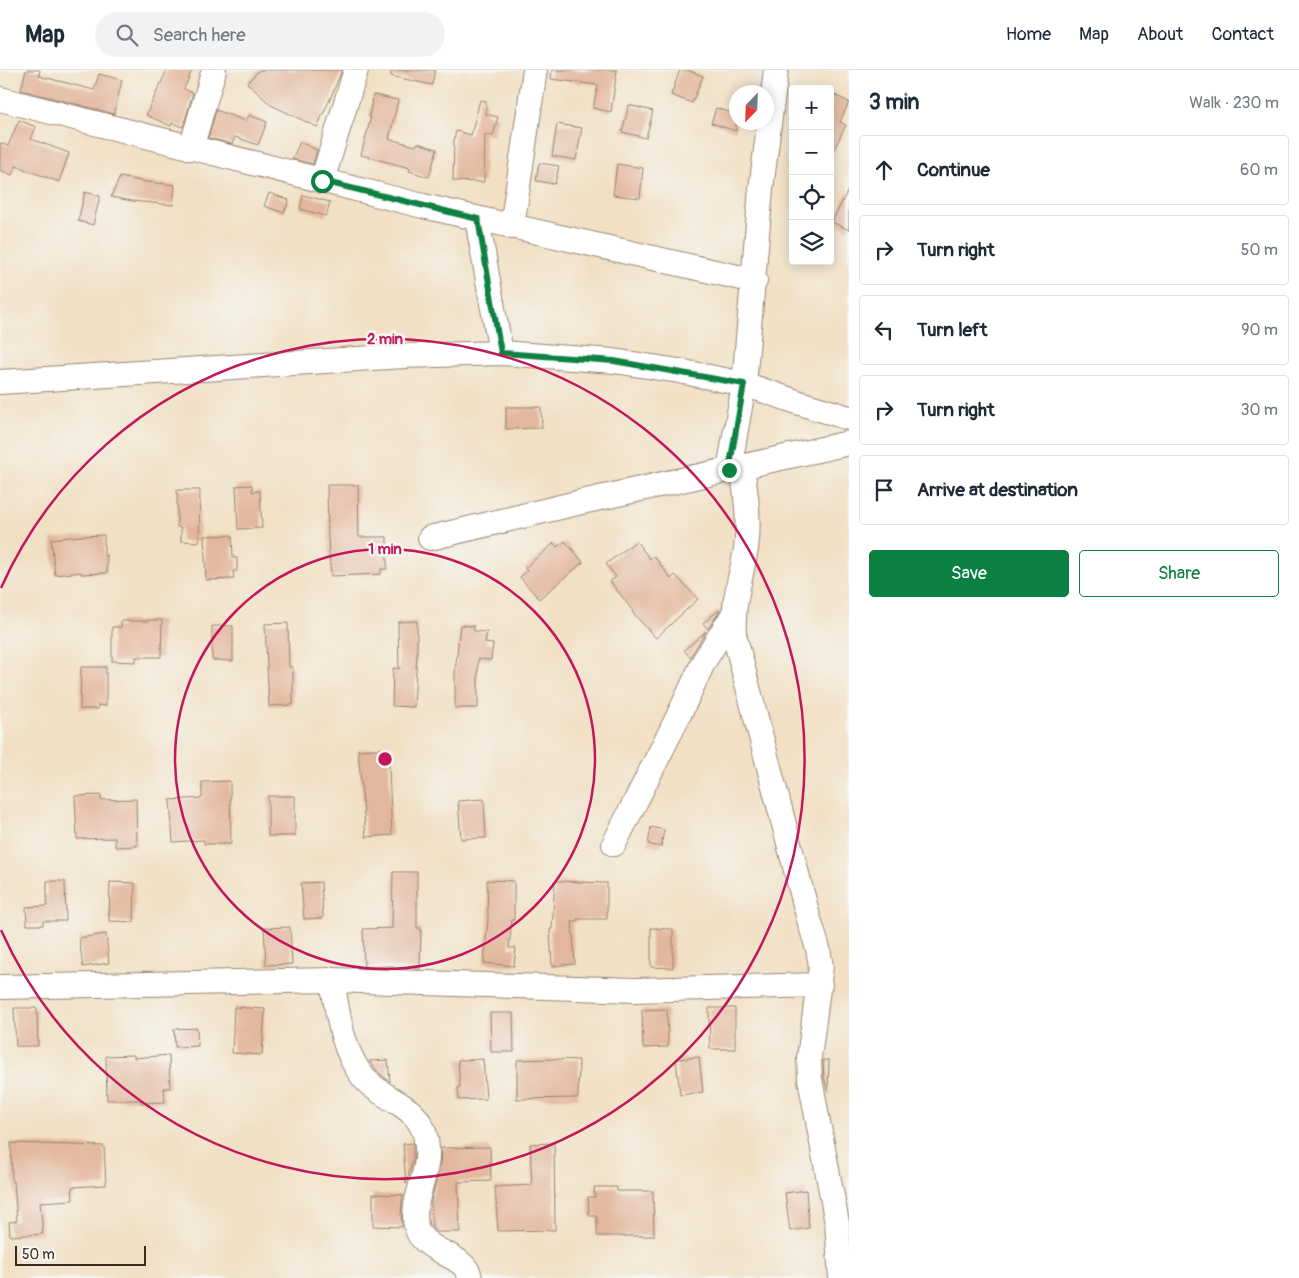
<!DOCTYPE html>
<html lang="en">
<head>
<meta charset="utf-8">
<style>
	:root { --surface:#fff; --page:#f2f2f3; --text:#1f2937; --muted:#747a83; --line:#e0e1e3; --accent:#0b8043 }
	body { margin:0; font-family:Pangolin,sans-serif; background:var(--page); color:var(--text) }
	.controls { position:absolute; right:15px; top:15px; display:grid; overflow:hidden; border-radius:5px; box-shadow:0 2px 12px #0003 }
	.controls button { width:45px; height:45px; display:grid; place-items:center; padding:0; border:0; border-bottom:1px solid var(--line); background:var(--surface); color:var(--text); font:25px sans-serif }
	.compass { position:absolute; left:729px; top:15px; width:45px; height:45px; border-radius:50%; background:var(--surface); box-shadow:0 2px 12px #0003; rotate:203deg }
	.scale { position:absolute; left:15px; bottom:12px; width:131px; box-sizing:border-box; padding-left:5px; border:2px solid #3b2a1e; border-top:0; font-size:14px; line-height:18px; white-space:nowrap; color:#3b2a1e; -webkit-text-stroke:4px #f6f6f2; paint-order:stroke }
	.stop { position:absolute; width:15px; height:15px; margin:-11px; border:4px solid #0b8043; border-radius:50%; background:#fff }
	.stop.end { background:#0b8043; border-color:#fff; box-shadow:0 1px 5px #0008 }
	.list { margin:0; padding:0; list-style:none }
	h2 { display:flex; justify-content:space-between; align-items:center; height:65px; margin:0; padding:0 20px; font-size:21px }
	h2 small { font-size:16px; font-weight:400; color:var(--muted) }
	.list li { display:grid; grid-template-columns:32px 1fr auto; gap:15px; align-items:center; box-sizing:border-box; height:70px; margin:0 10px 10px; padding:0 10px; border:1px solid var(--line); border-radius:5px }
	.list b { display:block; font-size:19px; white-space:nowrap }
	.list em { font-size:16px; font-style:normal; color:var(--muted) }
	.actions { display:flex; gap:10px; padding:15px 20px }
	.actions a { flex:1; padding:11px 0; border:1px solid var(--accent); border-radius:5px; text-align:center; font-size:18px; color:var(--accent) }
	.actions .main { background:var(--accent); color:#fff }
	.icon { flex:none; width:28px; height:28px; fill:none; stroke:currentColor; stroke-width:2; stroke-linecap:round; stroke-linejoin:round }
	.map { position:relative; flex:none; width:849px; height:1208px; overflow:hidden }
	header { display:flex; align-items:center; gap:30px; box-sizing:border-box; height:70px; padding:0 25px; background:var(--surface); border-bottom:1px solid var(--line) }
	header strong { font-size:24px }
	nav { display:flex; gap:28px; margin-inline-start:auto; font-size:18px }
	.search { width:350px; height:45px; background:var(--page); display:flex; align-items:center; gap:12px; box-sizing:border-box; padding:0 18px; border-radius:28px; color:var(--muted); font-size:19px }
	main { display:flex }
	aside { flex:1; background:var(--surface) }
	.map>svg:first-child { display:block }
	.building { fill:#e3b79d }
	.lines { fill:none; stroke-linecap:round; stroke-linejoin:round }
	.minor-casing { stroke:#968571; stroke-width:26 }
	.minor { stroke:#fff; stroke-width:24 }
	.route { stroke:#0b8043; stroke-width:6 }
	.ring { fill:none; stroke:#c2185b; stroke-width:2.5 }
	.centre { fill:#c2185b; stroke:#f6f6f2; stroke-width:2.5 }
	.ring-label { font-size:15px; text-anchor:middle; font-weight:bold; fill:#c2185b; stroke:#f6f6f2; stroke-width:5; stroke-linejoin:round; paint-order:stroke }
</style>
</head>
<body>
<header>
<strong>Map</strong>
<div class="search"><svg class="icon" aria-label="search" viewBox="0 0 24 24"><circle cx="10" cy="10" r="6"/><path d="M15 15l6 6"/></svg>Search here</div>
<nav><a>Home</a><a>Map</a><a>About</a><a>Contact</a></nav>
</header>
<main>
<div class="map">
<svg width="849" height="1208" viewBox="0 0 849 1208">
	<rect width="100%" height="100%" fill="#f6f6f2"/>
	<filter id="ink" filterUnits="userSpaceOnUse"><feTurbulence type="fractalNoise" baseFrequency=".02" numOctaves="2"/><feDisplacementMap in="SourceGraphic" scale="10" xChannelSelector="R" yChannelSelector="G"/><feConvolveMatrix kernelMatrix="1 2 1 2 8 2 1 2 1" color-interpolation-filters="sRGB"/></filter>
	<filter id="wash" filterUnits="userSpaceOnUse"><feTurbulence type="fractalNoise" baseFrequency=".0096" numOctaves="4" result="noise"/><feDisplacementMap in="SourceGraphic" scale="20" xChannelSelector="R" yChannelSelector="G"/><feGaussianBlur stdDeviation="1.12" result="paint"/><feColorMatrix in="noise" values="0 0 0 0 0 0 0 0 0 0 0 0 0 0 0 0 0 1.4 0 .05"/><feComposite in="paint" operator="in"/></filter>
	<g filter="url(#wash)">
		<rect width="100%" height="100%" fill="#f1e0c4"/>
		<g id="blocks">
			<g class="building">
				<polygon points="26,0 40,0 39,6 94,20 99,4 122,10 114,44 21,20"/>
				<polygon points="167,0 192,0 184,19 193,23 183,57 172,53 171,56 146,45"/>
				<polygon points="259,0 342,0 331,27 317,57 271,35 247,13"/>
				<polygon points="391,0 435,0 432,15 391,6"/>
				<polygon points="552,0 617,0 611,42 593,38 598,15 551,9"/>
				<polygon points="680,0 687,0 703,6 692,33 671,25"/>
				<polygon points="830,23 849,32 840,52 846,55 830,87"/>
				<polygon points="373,25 398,30 389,69 416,76 417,73 437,79 429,107 409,101 410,98 361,85 371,47 369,47"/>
				<polygon points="480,30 486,31 486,44 498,47 493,66 485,64 484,112 453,111 454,70 456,61 471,65"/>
				<polygon points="629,35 653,41 646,68 622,62"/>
				<polygon points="716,38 736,44 736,61 711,53"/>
				<polygon points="216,40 246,51 249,45 267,52 258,75 235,67 232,74 208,68"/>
				<polygon points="19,50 36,57 31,69 69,83 59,112 16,96 12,105 0,100 0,73 8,76"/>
				<polygon points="557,54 582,58 576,90 552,86"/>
				<polygon points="300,72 317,80 313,94 292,89"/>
				<polygon points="539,93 559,96 555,114 536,111"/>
				<polygon points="617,94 643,98 640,128 613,125"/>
				<polygon points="120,107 147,112 175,115 173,135 132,131 111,127"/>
				<polygon points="849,118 849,160 832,152"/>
				<polygon points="85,122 100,126 93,155 78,151"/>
				<polygon points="269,123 289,130 284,143 264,136"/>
				<polygon points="303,125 330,132 326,146 300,139"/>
				<polygon points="506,337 541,337 542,358 506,359"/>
				<polygon points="252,415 252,422 260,421 262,458 238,459 236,416"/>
				<polygon points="327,415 358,415 359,467 387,467 387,499 381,499 381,504 331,506 328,470"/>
				<polygon points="177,420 200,420 199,472 181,471 181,457 177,457"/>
				<polygon points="104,465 104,486 107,485 107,503 81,504 81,502 55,505 51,469 80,466"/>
				<polygon points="232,465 233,488 237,488 237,501 233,501 234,509 206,510 204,466"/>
				<polygon points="565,471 583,492 539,529 520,507 527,501 525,498 554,473 557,477"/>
				<polygon points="636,471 650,489 654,486 671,509 675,505 698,529 656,568 632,542 633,541 610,511 616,507 606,494"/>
				<polygon points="719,540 720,540 708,559 703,553"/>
				<polygon points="148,550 162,550 161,587 136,587 136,592 112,591 112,557 121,557 121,551 148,551"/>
				<polygon points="417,551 417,583 414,637 392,636 393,598 399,599 398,552"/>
				<polygon points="288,553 289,597 293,597 293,635 269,636 265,554"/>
				<polygon points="460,555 474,556 474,561 487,562 485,573 493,574 491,590 478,589 478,638 455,638 455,603"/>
				<polygon points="212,556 233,556 233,591 212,590"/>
				<polygon points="706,561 692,584 690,587 684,580"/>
				<polygon points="81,597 106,597 106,636 98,635 98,639 80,639"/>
				<polygon points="388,678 392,765 366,767 358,680"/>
				<polygon points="230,711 231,774 204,774 204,770 173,772 170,730 202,728 202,712"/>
				<polygon points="101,725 101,730 136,729 137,776 115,777 115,768 77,769 75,726"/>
				<rect x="268" y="726" width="27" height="40"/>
				<polygon points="484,729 486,768 461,769 458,731"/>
				<polygon points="651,757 664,760 661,777 648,774"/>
				<polygon points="393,802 417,802 417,858 421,858 420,899 393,898 393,896 364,897 363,859 392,858"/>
				<polygon points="487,810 514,811 514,850 512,850 509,878 516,878 514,896 484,893 488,849"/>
				<polygon points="47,811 65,811 66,851 43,851 43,855 27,855 26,837 47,836"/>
				<polygon points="555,811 607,813 607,849 577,849 577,852 572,852 575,894 552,896 550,859 552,859"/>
				<polygon points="110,812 135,813 134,852 109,851"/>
				<polygon points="321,812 323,848 304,849 301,813"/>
				<polygon points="290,857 292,894 266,895 264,858"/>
				<polygon points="651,858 673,859 673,898 651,897"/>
				<polygon points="106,864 109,893 83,897 79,868"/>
				<polygon points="234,937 265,939 262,985 232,983"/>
				<polygon points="14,938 37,938 38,976 16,976"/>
				<polygon points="709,938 735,938 735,979 710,979"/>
				<polygon points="667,939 668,977 643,978 642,940"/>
				<polygon points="490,943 513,943 514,982 491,982"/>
				<polygon points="197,958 198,976 175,977 174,959"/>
				<polygon points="134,985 134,988 169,985 170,1018 164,1018 165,1032 141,1033 141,1030 107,1030 106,986"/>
				<polygon points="699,987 703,1022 680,1025 676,989"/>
				<polygon points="483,989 486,1029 459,1030 458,1017 460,1017 458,990"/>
				<polygon points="554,989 579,990 578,1028 517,1029 517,990"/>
				<polygon points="388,990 390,1012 380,1004 369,991"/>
				<polygon points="823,990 829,990 828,1022 824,1007"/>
				<polygon points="11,1073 104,1076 106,1115 72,1117 73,1130 40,1132 43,1164 10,1166 9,1152 17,1151 14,1112 12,1112"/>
				<polygon points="413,1073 413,1090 406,1114 403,1074"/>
				<polygon points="554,1073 555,1160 498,1161 495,1117 532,1115 530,1074"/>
				<polygon points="490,1077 491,1111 458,1112 460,1162 437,1162 432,1158 431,1131 440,1097 441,1078"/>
				<polygon points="594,1117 617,1117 617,1121 653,1121 654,1166 597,1166 597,1146 589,1146 588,1127 595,1127"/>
				<polygon points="806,1120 809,1158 790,1161 785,1123"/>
				<polygon points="373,1124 403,1125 401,1144 402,1157 373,1156"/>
			</g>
		</g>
	</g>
	<g filter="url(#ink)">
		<use href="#blocks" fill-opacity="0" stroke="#968571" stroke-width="1"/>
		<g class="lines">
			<g class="minor-casing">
				<g id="minor">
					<polyline points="0,29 423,136 755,211"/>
					<polyline points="191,78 214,0"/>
					<polyline points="322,111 356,0"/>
					<polyline points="477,149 501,283"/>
					<polyline points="512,157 535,0"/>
					<polyline points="0,312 404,286 501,283 614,291 679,301 744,314 803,334 849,348"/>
					<path d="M 742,397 C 746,424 750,452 746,479 C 741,508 732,533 734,564 L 808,846 L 818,879 L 821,896 L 809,988 L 810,1009 L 837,1153 L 841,1208"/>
					<polyline points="729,400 744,314 761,119 776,0"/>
					<polyline points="430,468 577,433 849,373"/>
					<polyline points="614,774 676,651 704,591 733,545"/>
					<path d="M 332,910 C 338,943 341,979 363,1007 C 381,1030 417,1033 425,1065 C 427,1073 428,1086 426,1095 C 423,1115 409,1141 418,1162 C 428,1183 467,1185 470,1208"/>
					<polyline points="0,917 332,910 635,920 820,915"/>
				</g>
			</g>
			<use href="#minor" class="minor"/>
		</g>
	</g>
	<g class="lines" filter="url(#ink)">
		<polyline class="route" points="322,111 478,149 501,283 614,291 744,314 729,400"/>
	</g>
	<g class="ring">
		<circle cx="385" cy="689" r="210"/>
		<path d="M1 518A420 420 0 1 1 1 860"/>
	</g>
	<circle cx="385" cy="689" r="8" class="centre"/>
	<g class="ring-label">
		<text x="385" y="274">2 min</text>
		<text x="385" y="484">1 min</text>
	</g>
</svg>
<div class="controls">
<button>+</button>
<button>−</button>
<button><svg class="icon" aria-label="locate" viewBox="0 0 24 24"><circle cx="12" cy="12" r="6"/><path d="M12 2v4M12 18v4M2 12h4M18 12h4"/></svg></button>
<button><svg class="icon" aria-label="layers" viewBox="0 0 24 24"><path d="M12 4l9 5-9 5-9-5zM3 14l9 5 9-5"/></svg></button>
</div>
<svg class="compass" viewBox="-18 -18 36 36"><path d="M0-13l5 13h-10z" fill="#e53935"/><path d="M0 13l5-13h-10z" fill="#747a83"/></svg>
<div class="scale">50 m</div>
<div class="stop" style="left:322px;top:111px"></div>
<div class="stop end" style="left:729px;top:400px"></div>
</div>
<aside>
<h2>3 min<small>Walk · 230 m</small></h2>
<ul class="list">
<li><svg class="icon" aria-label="ahead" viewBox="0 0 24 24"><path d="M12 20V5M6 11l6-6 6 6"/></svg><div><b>Continue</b></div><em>60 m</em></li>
<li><svg class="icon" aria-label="right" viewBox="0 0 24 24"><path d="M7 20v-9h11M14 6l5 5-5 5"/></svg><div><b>Turn right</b></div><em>50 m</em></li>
<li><svg class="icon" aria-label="left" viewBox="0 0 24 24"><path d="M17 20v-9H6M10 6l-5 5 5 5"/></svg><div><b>Turn left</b></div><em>90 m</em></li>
<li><svg class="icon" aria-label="right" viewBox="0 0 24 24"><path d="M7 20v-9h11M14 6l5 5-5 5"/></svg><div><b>Turn right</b></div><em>30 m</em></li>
<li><svg class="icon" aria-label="arrive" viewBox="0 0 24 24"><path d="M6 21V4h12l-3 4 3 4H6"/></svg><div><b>Arrive at destination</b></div></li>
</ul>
<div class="actions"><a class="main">Save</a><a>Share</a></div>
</aside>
</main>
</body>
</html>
